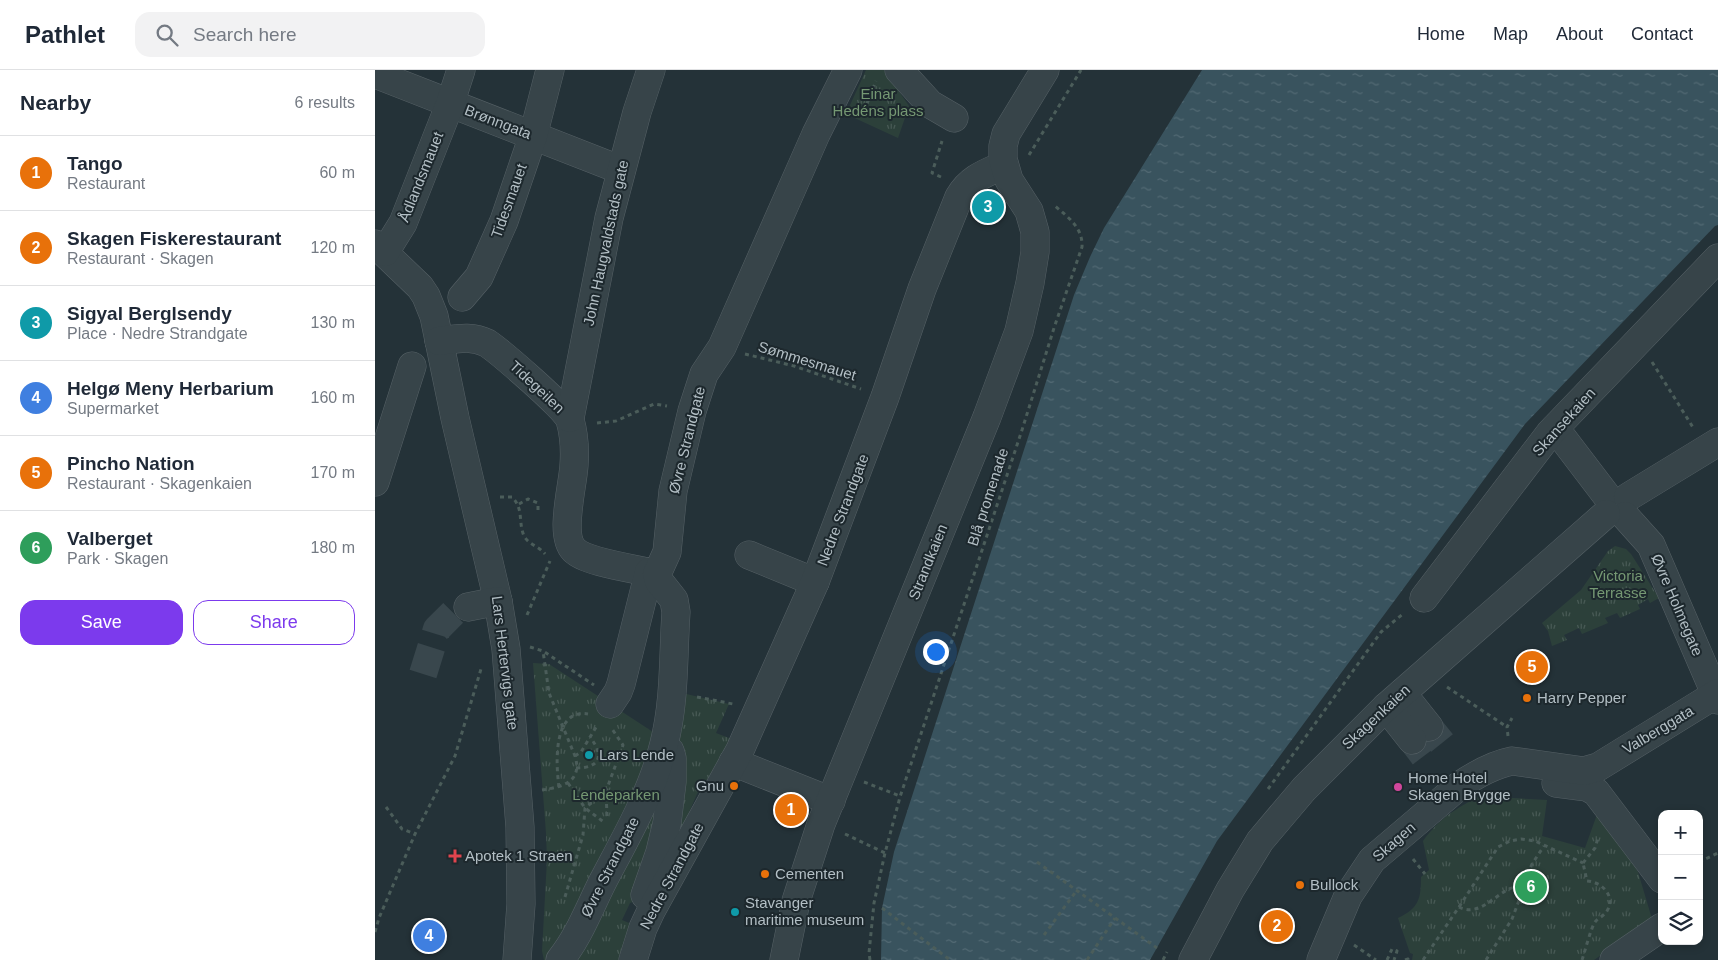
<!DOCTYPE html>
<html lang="en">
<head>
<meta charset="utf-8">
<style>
	:root { --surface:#fff; --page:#f2f2f3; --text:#1f2937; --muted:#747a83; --line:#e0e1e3; --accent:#7c3aed }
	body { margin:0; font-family:Helvetica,sans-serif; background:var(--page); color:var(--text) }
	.controls { position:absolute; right:15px; bottom:15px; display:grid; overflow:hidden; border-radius:10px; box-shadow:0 2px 8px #0003 }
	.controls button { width:45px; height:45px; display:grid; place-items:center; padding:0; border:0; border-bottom:1px solid var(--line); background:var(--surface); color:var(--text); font:25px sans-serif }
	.you { position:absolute; left:560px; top:581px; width:18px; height:18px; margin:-12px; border:4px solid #fff; border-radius:50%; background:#1a73e8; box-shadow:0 0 0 8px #1a73e833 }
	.badge { display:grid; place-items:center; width:32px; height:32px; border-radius:50%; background:var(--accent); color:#fff; font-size:16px; font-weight:700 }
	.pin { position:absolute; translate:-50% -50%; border:2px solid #fff; box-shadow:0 1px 5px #0006 }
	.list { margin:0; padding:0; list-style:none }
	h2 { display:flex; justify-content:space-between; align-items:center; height:65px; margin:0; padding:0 20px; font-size:21px }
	h2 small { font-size:16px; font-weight:400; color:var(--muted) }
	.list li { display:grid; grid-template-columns:32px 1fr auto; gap:15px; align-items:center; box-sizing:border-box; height:75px; padding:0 20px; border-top:1px solid var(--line) }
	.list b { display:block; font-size:19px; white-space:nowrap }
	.list p { margin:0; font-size:16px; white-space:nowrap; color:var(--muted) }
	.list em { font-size:16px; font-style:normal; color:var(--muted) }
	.actions { display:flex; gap:10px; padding:15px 20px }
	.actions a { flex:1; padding:11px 0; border:1px solid var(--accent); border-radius:15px; text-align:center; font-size:18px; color:var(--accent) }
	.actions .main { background:var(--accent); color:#fff }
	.icon { flex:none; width:28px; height:28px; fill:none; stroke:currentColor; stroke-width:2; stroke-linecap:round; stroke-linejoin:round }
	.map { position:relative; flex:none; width:1343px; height:890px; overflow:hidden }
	header { display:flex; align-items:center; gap:30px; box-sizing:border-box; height:70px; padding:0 25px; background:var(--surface); border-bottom:1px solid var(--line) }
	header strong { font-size:24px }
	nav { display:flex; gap:28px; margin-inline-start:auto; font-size:18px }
	.search { width:350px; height:45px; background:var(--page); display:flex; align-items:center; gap:12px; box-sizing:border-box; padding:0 18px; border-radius:15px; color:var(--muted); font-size:19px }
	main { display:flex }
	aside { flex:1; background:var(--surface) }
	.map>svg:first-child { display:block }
	.grass { fill:url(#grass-tufts) }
	.water { fill:url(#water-ripples) }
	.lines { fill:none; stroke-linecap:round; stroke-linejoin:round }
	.minor-tunnel { stroke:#39474d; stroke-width:28; stroke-dasharray:28 14; stroke-linecap:butt }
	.minor-casing { stroke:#566166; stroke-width:29 }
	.path { stroke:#4b5d5a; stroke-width:3; stroke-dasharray:4 4; stroke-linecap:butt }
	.minor { stroke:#374449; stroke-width:28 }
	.food-dot { fill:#e8710a; stroke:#1d282d; stroke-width:2 }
	.culture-dot { fill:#0f9aa8; stroke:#1d282d; stroke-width:2 }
	.hotel-dot { fill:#d1479c; stroke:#1d282d; stroke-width:2 }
	.health-dot { fill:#e0444e; stroke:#1d282d; stroke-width:2 }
	.labels { text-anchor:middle; stroke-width:4; stroke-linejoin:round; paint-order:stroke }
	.park-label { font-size:15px; fill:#759873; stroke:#1d282d }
	.street-label { font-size:15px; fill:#b3bfc5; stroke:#1d282d }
	.poi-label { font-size:15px; fill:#b3bfc5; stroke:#1d282d; text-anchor:start }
</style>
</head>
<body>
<header>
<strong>Pathlet</strong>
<div class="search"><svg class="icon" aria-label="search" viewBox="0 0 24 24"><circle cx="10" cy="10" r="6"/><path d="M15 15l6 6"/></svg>Search here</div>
<nav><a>Home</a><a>Map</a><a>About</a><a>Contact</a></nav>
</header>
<main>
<aside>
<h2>Nearby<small>6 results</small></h2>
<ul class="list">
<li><span class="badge" style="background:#e8710a">1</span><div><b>Tango</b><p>Restaurant</p></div><em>60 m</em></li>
<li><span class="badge" style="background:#e8710a">2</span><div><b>Skagen Fiskerestaurant</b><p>Restaurant · Skagen</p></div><em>120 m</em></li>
<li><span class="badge" style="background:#0f9aa8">3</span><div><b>Sigyal Berglsendy</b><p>Place · Nedre Strandgate</p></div><em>130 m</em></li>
<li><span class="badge" style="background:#3f7fe0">4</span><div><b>Helgø Meny Herbarium</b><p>Supermarket</p></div><em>160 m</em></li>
<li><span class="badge" style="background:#e8710a">5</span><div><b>Pincho Nation</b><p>Restaurant · Skagenkaien</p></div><em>170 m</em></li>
<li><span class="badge" style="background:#2e9e5b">6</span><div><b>Valberget</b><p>Park · Skagen</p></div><em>180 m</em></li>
</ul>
<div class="actions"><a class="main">Save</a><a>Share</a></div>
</aside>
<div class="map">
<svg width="1343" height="890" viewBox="0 0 1343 890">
	<defs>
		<pattern id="grass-tufts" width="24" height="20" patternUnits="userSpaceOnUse" patternTransform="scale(1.25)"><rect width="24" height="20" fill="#2c403a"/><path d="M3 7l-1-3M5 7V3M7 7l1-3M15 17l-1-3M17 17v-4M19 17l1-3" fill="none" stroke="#485a55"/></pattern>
		<pattern id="water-ripples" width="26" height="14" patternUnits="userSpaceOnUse" patternTransform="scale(1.25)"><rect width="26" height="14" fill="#39535e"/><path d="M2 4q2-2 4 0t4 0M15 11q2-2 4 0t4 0" fill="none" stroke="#536a74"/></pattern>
	</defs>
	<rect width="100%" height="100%" fill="#243238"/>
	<g class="grass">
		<polygon points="491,0 509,0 534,36 523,68 471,44"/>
		<polygon points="1240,476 1251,479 1256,484 1284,528 1275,533 1273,529 1263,535 1265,539 1245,548 1242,543 1230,548 1233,553 1207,564 1204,558 1189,565 1192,570 1177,576 1173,561 1167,553 1206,520 1233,481"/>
		<polygon points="158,593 174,594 278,662 307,623 354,634 341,663 359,670 343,700 326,716 322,724 278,824 255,833 247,850 261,856 247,890 169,890 167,881 172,790 171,763"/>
		<path d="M 1105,726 L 1172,730 L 1167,766 L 1210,778 L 1224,739 L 1263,802 L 1277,849 L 1219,890 L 1037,890 L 1038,884 L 1035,883 L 1023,848 C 1044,838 1046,829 1046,807 L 1054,800 L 1048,771 C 1065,748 1080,739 1105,726 Z"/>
	</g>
	<polygon class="water" points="827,0 1343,0 1343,155 1340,156 1150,354 842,771 775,890 506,890 507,838 519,782 699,225 715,187 729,158"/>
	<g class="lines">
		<g class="minor-tunnel">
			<polyline points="48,604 62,559 81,540 93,537"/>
			<polyline points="1054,657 1067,673"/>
			<polyline points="1037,670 1049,686"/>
		</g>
		<g class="minor-casing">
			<g id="minor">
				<polyline points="524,0 555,34 579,48"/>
				<polyline points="0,4 246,100"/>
				<polyline points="0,174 45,217 51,226 59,246 80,348 123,531 131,579 145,757 146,834 142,890"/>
				<polyline points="10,182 28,153 75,34 86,0"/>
				<polyline points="87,227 104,207 129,151 158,66 175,0"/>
				<path d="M 64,271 C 81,269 96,265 112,273 C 124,281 192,339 195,350 C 199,364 200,381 199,395 C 198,416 184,465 199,480 C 212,493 263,499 282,504"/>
				<polyline points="195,348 234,148 262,42 276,0"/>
				<polyline points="1180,358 1231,425"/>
				<polyline points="0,412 37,296"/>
				<polyline points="1253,427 1343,372"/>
				<polyline points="1250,446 1276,475 1343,630"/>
				<polyline points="374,485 440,512"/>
				<polyline points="1049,528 1175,363 1343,188"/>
				<polyline points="93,537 123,531"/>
				<polyline points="1027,623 1054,657"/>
				<polyline points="235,634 243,622 246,614 274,502"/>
				<polyline points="1011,637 1037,670"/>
				<polyline points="358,692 456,731"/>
				<polyline points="1181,713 1212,717 1221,722 1287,809"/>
				<polyline points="270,825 285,782 292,753 297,712 297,688 295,681 290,677"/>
				<path d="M 185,890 C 203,868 214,839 227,813 C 250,769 277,723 289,674 C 300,631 298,586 301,542 L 299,530 L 284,511 L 282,504 L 292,482 L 298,421 L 317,341 L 329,304 L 347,277 L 441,64 L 473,0"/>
				<path d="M 258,890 L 268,858 L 276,841 L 365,680 L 440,512 L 510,327 L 547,219 L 584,127 C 595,108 611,103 629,95"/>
				<polyline points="409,890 421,831 446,754 612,347 644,261 655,213 660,182 660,162 654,141 634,110 628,89 628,76 631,64 670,0"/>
				<polyline points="818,890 855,820 885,771 929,719 1011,637 1231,444"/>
				<path d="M 946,890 L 973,826 L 997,790 L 1084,716 C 1100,705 1117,695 1137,691 L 1209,701 L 1223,697 L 1343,623"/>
				<polyline points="1239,890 1287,857"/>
			</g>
		</g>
		<g class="path">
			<polyline points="489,41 501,11"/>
			<polyline points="654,85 706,0"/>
			<polyline points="566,107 557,103 567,71"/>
			<polyline points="370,284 419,296 486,319"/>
			<polyline points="1277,292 1319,359"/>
			<polyline points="222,353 241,351 279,334 292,336"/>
			<path d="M 125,427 L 137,427 C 149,439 143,452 149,466 C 154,475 164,476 170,484"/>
			<polyline points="144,434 153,429 163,433 163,441"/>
			<polyline points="152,545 175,491"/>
			<polyline points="155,577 168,581 219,615"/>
			<polyline points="1072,617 1132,657"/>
			<polyline points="322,627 358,634"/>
			<polyline points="1133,666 1132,657 1137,648"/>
			<polyline points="200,686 206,682 223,654"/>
			<path d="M 201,698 C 226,698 229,685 215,667"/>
			<polyline points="489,712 525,726"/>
			<polyline points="193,713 210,738 230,753"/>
			<path d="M 184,717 C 181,696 177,638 213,644"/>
			<polyline points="893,719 1006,562 1029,543"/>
			<path d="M 167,720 C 187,717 208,712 200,686 L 174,623 L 168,581"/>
			<polyline points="11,737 27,759 40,764"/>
			<polyline points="232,746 231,721 248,675 237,659"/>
			<polyline points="470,764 510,783"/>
			<polyline points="1038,789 1050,804"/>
			<polyline points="662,792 782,878"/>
			<polyline points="1324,792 1343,783"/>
			<polyline points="1208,793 1220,778 1223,768"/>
			<polyline points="190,827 208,765 210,738 231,721"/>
			<polyline points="1084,837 1123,777 1135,771 1146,769 1160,771 1208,793"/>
			<polyline points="507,838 575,890"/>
			<polyline points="0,862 4,848 40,764 80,686 106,599"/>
			<polyline points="669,865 702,820"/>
			<polyline points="979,875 1001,890"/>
			<path d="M 495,890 L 494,883 L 499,833 L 510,783 L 525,727 L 647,360 L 679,258 L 707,177 C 708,158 694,148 680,136"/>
			<polyline points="712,890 740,848"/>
			<polyline points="788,890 792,882"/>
			<polyline points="1012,890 1017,879 1022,881 1019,890"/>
			<polyline points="1030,890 1033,889 1033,890"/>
			<path d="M 1048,890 L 1084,837 C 1107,849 1125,817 1142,817 L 1146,820"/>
			<polyline points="1111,890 1137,849 1145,828 1146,820 1157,794 1169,776"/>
			<path d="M 1207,890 C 1210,881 1216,858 1220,852 C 1223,848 1229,846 1232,841 C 1241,826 1227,812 1212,811 L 1208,793"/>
		</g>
		<use href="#minor" class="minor"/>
	</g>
	<g class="food-dot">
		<circle cx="1152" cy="628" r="5"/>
		<circle cx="359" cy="716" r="5"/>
		<circle cx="390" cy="804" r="5"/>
		<circle cx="925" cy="815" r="5"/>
	</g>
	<g class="culture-dot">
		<circle cx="214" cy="685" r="5"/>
		<circle cx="360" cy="842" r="5"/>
	</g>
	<circle class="hotel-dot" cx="1023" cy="717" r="5"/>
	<path class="health-dot" d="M77.5 778.5h5v5h5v5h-5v5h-5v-5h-5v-5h5z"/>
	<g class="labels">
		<g class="park-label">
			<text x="503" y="29">Einar<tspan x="503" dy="17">Hedéns plass</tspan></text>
			<text x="1243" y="511">Victoria<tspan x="1243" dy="17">Terrasse</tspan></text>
			<text x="241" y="730">Lendeparken</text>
		</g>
		<g class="street-label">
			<text transform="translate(123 52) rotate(21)" y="5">Brønngata</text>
			<text transform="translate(46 107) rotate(-68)" y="5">Ådlandsmauet</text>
			<text transform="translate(134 131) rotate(-70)" y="5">Tidesmauet</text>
			<text transform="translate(231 173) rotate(-78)" y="5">John Haugvaldstads gate</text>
			<text transform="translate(432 291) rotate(17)" y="5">Sømmesmauet</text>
			<text transform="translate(162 317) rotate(43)" y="5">Tidegeilen</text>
			<text transform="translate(1189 352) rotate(-48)" y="5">Skansekaien</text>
			<text transform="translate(312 370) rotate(-76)" y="5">Øvre Strandgate</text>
			<text transform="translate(613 427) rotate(-72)" y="5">Blå promenade</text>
			<text transform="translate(468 440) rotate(-69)" y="5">Nedre Strandgate</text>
			<text transform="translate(553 492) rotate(-68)" y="5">Strandkaien</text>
			<text transform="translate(1302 535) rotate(67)" y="5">Øvre Holmegate</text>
			<text transform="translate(130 593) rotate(83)" y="5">Lars Hertervigs gate</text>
			<text transform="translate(1001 647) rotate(-43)" y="5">Skagenkaien</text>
			<text transform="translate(1283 660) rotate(-31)" y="5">Valberggata</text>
			<text transform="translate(1019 772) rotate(-41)" y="5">Skagen</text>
			<text transform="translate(235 797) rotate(-63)" y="5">Øvre Strandgate</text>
			<text transform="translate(297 806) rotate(-62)" y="5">Nedre Strandgate</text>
		</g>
		<g class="poi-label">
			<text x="1162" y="633">Harry Pepper</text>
			<text x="224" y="690">Lars Lende</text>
			<text x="1033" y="713">Home Hotel<tspan x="1033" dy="17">Skagen Brygge</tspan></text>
			<text x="349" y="721" text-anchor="end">Gnu</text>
			<text x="90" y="791">Apotek 1 Straen</text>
			<text x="400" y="809">Cementen</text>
			<text x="935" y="820">Bullock</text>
			<text x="370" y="838">Stavanger<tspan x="370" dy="17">maritime museum</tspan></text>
		</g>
	</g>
</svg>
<div class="controls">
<button>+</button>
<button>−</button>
<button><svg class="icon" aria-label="layers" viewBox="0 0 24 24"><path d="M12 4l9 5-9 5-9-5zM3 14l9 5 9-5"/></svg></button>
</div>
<div class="you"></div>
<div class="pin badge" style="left:416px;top:740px;background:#e8710a">1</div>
<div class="pin badge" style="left:902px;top:856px;background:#e8710a">2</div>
<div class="pin badge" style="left:613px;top:137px;background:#0f9aa8">3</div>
<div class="pin badge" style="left:54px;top:866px;background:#3f7fe0">4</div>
<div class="pin badge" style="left:1157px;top:597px;background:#e8710a">5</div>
<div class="pin badge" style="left:1156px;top:817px;background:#2e9e5b">6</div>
</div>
</main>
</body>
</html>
